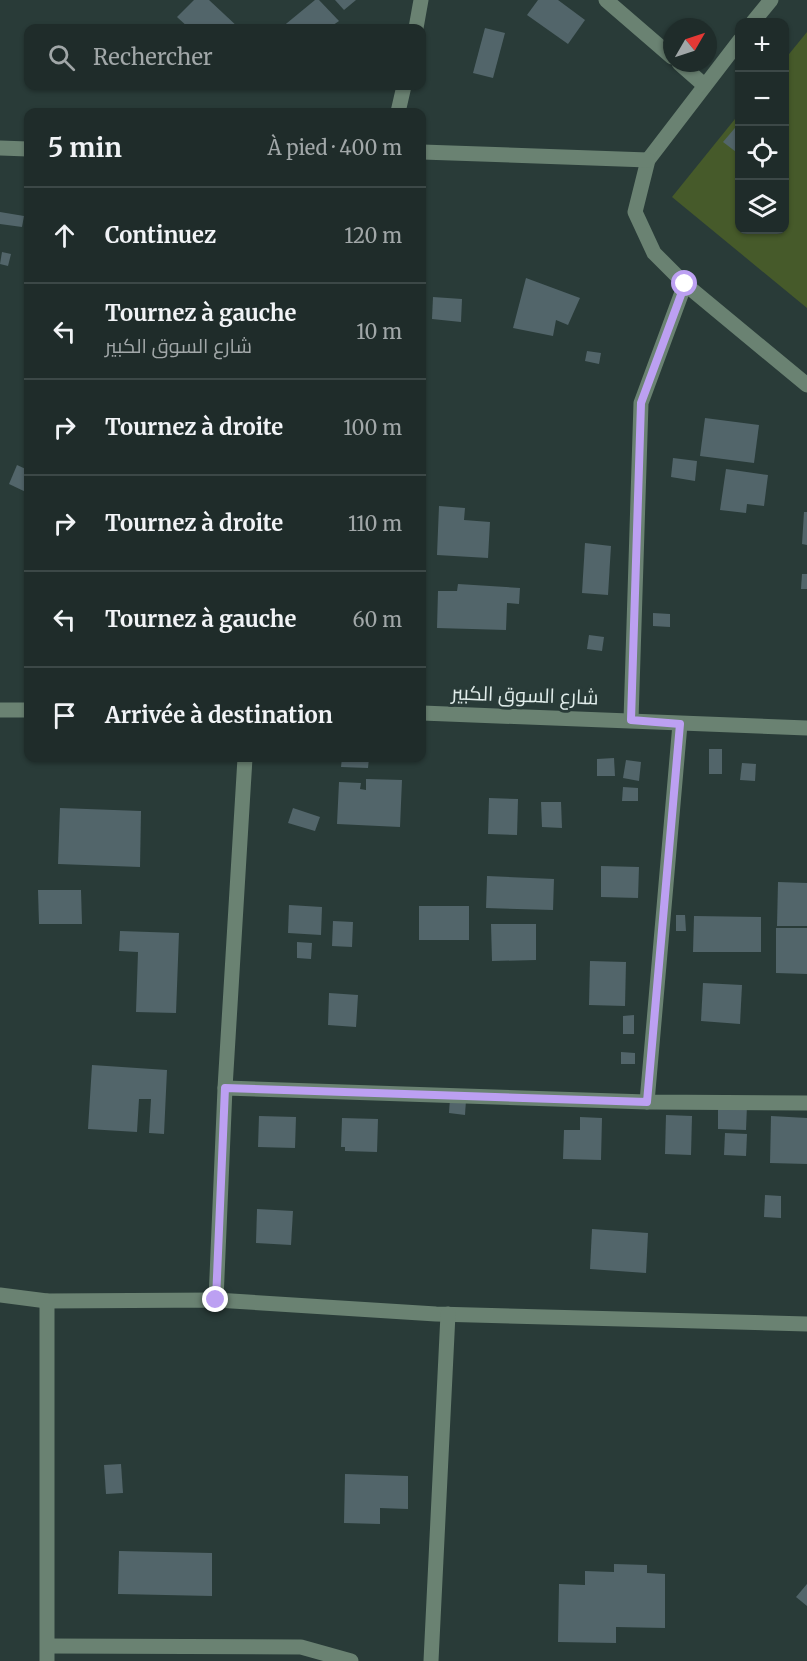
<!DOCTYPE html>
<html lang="fr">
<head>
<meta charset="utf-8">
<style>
	:root { --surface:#1f2c2a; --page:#273432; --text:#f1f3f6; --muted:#a1a7a8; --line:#3c4847 }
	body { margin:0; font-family:Merriweather,Cairo,serif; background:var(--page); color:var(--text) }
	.controls { position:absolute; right:18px; top:18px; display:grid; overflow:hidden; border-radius:12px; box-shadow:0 2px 4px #0004 }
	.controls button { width:54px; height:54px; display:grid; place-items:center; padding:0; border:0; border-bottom:2px solid var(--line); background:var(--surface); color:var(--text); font:30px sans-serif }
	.compass { position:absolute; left:663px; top:18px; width:54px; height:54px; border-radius:50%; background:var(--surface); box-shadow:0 2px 4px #0004; rotate:51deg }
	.stop { position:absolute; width:18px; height:18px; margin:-14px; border:4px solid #bca0f2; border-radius:50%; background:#fff }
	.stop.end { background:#bca0f2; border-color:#fff; box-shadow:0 2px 6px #0008 }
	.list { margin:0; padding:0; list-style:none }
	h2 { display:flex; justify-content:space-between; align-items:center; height:78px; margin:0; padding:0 24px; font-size:26px }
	h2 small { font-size:20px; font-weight:400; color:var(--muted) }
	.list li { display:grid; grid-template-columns:39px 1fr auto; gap:18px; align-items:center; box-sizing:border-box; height:96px; padding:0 24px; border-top:2px solid var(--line) }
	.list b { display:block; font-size:22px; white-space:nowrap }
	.list p { margin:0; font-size:20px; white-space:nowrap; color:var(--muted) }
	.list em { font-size:20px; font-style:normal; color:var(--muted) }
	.icon { flex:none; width:33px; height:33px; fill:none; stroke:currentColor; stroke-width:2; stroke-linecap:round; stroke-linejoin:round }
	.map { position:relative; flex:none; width:807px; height:1661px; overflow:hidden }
	.search { position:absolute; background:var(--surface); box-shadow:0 2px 4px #0004; left:24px; top:24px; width:402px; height:66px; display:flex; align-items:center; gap:15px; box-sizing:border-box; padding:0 21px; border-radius:12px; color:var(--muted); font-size:22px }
	.panel { position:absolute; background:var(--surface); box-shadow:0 2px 4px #0004; left:24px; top:108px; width:402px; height:654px; border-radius:12px }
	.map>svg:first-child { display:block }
	.green { fill:#465a2a }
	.building { fill:#52656a }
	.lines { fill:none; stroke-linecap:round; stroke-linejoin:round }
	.minor { stroke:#6a8272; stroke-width:15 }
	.route { stroke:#bca0f2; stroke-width:8 }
	.labels { text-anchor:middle; stroke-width:6; stroke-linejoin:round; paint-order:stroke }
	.street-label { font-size:20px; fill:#e0ecea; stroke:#293b38 }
</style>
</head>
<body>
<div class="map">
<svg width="807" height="1661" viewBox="0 0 807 1661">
	<rect width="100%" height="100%" fill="#293b38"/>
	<polygon class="green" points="807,32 807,308 672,197 739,114 740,230 784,230 785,59"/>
	<g class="building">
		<polygon points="194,0 209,0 239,28 189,28 177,17"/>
		<polygon points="315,0 319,0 339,21 329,28 281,28"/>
		<polygon points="335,0 356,0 344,10"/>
		<polygon points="538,0 558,0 585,20 568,44 527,15"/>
		<polygon points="485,28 505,33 493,78 473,73"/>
		<polygon points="740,122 740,155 723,142"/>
		<polygon points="0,212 24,216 22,227 0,224"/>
		<polygon points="2,252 11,254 8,266 0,264"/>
		<polygon points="526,278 580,298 568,325 556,320 553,336 513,328"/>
		<polygon points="433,297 462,299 461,322 432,319"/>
		<polygon points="587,351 601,353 599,364 585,361"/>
		<polygon points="705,418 759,425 754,463 700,456"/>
		<polygon points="673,458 697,461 695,481 671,477"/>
		<polygon points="17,465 28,470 28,493 9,484"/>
		<polygon points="726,469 768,475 764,506 747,504 746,513 720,510"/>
		<polygon points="439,506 465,508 464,520 490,522 488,558 437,555"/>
		<polygon points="804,512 807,512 807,545 802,544"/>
		<polygon points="585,543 611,546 608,595 582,593"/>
		<polygon points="802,574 807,574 807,589 801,589"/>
		<polygon points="458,584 520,588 519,604 507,603 506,630 437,628 438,591 457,591"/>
		<polygon points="653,613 670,614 670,627 653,626"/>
		<polygon points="589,635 604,637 602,651 587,649"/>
		<rect x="709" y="749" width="13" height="25"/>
		<polygon points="342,758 369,758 368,768 341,767"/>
		<polygon points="614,758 615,776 597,776 597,759"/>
		<polygon points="626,760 641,762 639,781 623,778"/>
		<polygon points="742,763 756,764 755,781 740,780"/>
		<polygon points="366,779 402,780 400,827 337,824 339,782 361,783 360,789 366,790"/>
		<polygon points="623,787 638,788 638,801 622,801"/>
		<polygon points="489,798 518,799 517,835 488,834"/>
		<polygon points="541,802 561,802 562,828 542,827"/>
		<polygon points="60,808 141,811 140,867 58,864"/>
		<polygon points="293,808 320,817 315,831 288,823"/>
		<polygon points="601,866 639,867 638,898 601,897"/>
		<polygon points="487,876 554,879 553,910 486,908"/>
		<polygon points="778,882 807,883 807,926 777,926"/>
		<polygon points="38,890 81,890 82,924 39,924"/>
		<polygon points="289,905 322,907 321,935 288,933"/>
		<rect x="419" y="906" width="50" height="34"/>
		<polygon points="676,915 685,915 686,931 676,931"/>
		<polygon points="694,916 761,917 761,952 693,952"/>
		<polygon points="333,921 353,922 352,947 332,946"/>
		<polygon points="491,924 536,924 536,960 492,961"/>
		<polygon points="776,928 807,928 807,974 776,973"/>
		<polygon points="120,931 179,933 176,1013 136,1012 138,952 119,951"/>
		<polygon points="297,942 312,943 311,959 297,958"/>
		<polygon points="590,961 626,962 625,1006 589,1005"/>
		<polygon points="703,983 742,985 740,1024 701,1021"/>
		<polygon points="329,993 358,995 356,1027 328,1025"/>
		<polygon points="634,1015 634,1034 623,1034 623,1016"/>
		<polygon points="621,1052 635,1053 635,1064 621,1064"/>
		<polygon points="92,1065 167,1070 164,1134 149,1133 151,1099 139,1099 137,1132 88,1129"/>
		<polygon points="450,1098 466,1100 465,1115 449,1113"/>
		<polygon points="718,1104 747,1105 746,1130 718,1129"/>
		<polygon points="666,1115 692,1116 691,1155 665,1154"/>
		<polygon points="259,1116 296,1117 295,1148 258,1147"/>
		<polygon points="771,1116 807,1118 807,1164 770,1163"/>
		<polygon points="580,1117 602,1118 601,1160 563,1159 564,1130 580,1130"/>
		<polygon points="342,1118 378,1119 377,1152 345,1151 345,1147 341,1147"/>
		<polygon points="725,1133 747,1134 746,1156 724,1155"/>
		<polygon points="765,1195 781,1196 781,1218 764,1217"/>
		<polygon points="257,1209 293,1211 291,1245 256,1243"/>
		<polygon points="592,1229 648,1233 646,1273 590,1269"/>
		<polygon points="121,1464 123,1493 106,1494 104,1465"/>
		<polygon points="345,1474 408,1476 408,1509 380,1508 380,1524 344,1523"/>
		<polygon points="119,1551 212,1553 212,1596 118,1594"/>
		<polygon points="614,1564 647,1565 647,1573 665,1574 665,1628 616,1627 616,1643 558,1642 559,1584 585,1585 585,1571 614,1572"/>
		<polygon points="807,1584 807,1606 796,1597"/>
	</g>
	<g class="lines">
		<g class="minor">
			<polyline points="606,0 672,57"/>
			<polyline points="753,22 771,0"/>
			<polyline points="416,28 421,0"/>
			<polyline points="740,40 648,160 635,212 654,253 685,284 807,385"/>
			<polyline points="679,63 704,85"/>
			<polyline points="398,112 404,86"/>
			<polyline points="0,148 28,149"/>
			<polyline points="422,152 648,160"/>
			<polyline points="0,710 28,710"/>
			<polyline points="422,713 807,728"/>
			<polyline points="631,720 641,403 685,284"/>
			<polyline points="225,1088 647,1102 807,1103"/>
			<polyline points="647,1102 680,724"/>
			<polyline points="0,1295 47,1301 216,1300 436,1314 807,1324"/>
			<polyline points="216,1300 225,1088 245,758"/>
			<polyline points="48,1646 301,1647 351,1661"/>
			<polyline points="47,1661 47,1301"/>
			<polyline points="431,1661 448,1314"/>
		</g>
	</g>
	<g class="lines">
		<polyline class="route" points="216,1300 225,1088 647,1102 680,724 631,720 641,403 685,284"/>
	</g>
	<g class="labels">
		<g class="street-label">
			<text transform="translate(525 695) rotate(2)" y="7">شارع السوق الكبير</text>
		</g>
	</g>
</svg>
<div class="controls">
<button>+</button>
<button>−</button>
<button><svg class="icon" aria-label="locate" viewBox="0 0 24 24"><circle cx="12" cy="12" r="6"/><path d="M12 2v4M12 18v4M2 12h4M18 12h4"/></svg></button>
<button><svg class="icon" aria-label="layers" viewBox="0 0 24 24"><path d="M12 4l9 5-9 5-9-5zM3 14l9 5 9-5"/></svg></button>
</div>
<svg class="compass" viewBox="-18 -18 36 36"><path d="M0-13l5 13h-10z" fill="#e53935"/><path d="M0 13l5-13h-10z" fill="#a1a7a8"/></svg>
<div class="stop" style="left:685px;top:284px"></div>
<div class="stop end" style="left:216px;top:1300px"></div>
<div class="search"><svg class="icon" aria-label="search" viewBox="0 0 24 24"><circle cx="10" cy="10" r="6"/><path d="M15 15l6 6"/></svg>Rechercher</div>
<section class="panel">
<h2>5 min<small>À pied · 400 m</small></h2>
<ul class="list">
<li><svg class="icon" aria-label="ahead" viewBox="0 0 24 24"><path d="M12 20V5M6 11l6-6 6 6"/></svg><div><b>Continuez</b></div><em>120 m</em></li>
<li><svg class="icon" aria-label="left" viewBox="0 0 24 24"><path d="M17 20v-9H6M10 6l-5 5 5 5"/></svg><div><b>Tournez à gauche</b><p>شارع السوق الكبير</p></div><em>10 m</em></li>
<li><svg class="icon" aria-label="right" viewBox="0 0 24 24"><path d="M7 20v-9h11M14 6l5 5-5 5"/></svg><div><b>Tournez à droite</b></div><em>100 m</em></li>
<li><svg class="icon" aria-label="right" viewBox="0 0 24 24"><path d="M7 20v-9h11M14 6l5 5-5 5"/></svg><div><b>Tournez à droite</b></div><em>110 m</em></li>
<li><svg class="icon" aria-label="left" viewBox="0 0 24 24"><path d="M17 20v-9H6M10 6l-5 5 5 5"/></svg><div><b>Tournez à gauche</b></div><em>60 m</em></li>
<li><svg class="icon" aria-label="arrive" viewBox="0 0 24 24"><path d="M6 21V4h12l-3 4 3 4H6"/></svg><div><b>Arrivée à destination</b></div></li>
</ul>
</section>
</div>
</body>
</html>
